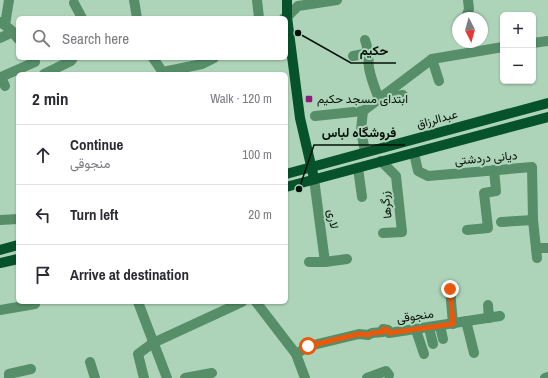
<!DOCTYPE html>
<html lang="en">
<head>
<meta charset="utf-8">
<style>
	:root { --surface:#fff; --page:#f2f2f3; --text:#2b2b33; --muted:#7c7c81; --line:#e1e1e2 }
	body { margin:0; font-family:"Archivo Narrow",Vazirmatn,sans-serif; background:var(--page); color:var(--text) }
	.controls { position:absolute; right:12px; top:12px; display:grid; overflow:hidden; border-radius:6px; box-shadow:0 1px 3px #0004 }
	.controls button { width:36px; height:36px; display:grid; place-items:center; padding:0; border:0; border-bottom:1px solid var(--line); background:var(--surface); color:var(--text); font:20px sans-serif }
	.compass { position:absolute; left:452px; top:12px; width:36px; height:36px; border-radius:50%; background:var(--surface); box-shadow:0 1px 3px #0004; rotate:174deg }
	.stop { position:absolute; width:12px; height:12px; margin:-9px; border:3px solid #ea580c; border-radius:50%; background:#fff }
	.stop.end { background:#ea580c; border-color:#fff; box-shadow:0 1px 4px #0008 }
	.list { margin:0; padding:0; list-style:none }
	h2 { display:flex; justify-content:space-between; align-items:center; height:52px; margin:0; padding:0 16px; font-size:17px }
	h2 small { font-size:13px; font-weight:400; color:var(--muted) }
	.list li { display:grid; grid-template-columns:26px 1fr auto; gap:12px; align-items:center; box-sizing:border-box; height:60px; padding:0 16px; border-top:1px solid var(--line) }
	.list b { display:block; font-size:15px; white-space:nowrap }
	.list p { margin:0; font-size:13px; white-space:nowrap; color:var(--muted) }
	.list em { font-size:13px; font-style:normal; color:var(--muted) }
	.icon { flex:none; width:22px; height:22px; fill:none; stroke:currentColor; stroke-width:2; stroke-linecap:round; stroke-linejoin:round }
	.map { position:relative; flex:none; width:548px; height:378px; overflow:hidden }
	.search { position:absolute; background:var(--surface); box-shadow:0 1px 3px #0004; left:16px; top:16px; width:272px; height:44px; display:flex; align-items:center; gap:10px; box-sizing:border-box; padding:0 14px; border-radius:6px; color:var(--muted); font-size:15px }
	.panel { position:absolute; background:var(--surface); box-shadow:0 1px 3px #0004; left:16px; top:72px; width:272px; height:232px; border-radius:6px }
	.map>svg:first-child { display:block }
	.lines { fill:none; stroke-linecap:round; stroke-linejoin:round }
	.minor { stroke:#558e68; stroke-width:10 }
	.major { stroke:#05522b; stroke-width:10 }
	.route { stroke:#ea580c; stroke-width:5 }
	.poi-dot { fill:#8b1b7e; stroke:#add4b8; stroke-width:1.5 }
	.labels { text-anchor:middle; stroke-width:4; stroke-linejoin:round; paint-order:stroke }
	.poi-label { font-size:12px; fill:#041108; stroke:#add4b8; text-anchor:start }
	.street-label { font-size:12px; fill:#041108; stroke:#add4b8 }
	.leader { fill:none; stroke:#041108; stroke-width:1.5 }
	.callout-dot { fill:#041108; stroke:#add4b8; stroke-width:1.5 }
	.callout-label { font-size:13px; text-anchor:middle; font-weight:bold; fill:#041108; stroke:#add4b8; stroke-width:4; stroke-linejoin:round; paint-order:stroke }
</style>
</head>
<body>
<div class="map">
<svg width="548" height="378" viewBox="0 0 548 378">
	<rect width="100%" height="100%" fill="#add4b8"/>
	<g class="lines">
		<g class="minor">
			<polyline points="134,0 137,18"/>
			<polyline points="257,0 259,18"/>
			<polyline points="74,3 82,18"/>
			<polyline points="284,18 287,17 298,6 337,0"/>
			<polyline points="466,18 469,9 468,0"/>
			<polyline points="0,22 10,29 18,39"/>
			<polyline points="5,25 9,0"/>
			<polyline points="0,38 13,32"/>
			<path d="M 365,40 C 369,50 368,58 369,68 C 371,79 375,89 379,99 L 403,95"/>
			<polyline points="533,43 548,41"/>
			<polyline points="353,56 369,53"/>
			<polyline points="153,58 164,74"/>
			<polyline points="432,59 439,81"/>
			<polyline points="163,72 202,64 214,58"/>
			<polyline points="44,74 71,61 73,58"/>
			<polyline points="5,86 1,77 35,62"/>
			<polyline points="315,116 363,111"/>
			<polyline points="365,152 361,130 363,111 432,59 503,47"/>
			<polyline points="414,153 418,171 428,176 532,167 533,220 537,258"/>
			<polyline points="381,161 396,176 402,232 383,233"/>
			<polyline points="358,168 362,197"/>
			<polyline points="314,179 325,262 347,259"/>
			<polyline points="0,220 18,219"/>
			<polyline points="501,222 533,220"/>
			<polyline points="467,230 488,228 484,193 496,191 494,170"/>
			<polyline points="536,248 548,248"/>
			<polyline points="309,262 325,262"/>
			<polyline points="450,289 453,324"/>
			<polyline points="138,302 167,378"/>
			<polyline points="256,302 296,354 305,378"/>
			<polyline points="488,305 489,318"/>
			<polyline points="0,310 35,304"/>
			<polyline points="466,321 474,353"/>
			<polyline points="440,326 443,339"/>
			<polyline points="429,328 433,344"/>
			<polyline points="416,330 424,354"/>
			<polyline points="296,354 309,346 359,334 368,335 372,333 383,332 383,329 388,330 389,333 500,316"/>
			<polyline points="90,362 95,378"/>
			<polyline points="9,378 9,374 31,369"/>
			<polyline points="144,378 138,354 153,343 242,302"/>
			<polyline points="185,378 212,373"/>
			<polyline points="367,378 386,371 389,375"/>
			<polyline points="545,378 548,377"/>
		</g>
		<g class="major">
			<polyline points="287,0 287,17 300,118 313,174"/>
			<polyline points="286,174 548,103"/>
			<polyline points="286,187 548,117"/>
			<polyline points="0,250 18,245"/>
			<polyline points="0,263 18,259"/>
		</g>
	</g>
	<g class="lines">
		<polyline class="route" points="308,346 359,334 368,335 372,333 383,332 383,329 388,330 389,333 453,324 450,289"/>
	</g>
	<rect class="poi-dot" x="305" y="95" width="8" height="8" rx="2"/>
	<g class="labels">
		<g class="poi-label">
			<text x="317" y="103">ابتدای مسجد حکیم</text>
		</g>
		<g class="street-label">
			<text transform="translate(437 119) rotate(-15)" y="4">عبدالرزاق</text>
			<text transform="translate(486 158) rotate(-5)" y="4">دیانی دردشتی</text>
			<text transform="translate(386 205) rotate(-97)" y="4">زرگرها</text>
			<text transform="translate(333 219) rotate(82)" y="4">لاری</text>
			<text transform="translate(415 316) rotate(-8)" y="4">منجوقی</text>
		</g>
	</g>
	<path class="leader" d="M298 33L351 63H396M299 189L314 145H405"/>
	<g class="callout-dot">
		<circle cx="298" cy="33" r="4"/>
		<circle cx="299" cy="189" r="4"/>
	</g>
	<g class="callout-label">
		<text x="374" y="55">حکیم</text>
		<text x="359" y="137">فروشگاه لباس</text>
	</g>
</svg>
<div class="controls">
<button>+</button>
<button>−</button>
</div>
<svg class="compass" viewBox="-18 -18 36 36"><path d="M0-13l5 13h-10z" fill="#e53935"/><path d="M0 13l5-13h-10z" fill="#7c7c81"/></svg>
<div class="stop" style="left:308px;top:346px"></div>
<div class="stop end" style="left:450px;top:289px"></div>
<div class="search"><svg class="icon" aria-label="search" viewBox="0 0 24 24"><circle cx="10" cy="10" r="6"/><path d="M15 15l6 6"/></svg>Search here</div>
<section class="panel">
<h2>2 min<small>Walk · 120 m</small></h2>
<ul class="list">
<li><svg class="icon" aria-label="ahead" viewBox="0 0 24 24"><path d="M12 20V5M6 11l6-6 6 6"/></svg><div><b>Continue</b><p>منجوقی</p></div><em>100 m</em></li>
<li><svg class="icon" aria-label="left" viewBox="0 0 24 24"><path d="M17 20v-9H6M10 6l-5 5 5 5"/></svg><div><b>Turn left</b></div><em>20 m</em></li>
<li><svg class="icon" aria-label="arrive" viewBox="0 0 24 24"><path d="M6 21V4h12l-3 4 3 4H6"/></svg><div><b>Arrive at destination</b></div></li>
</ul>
</section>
</div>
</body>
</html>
